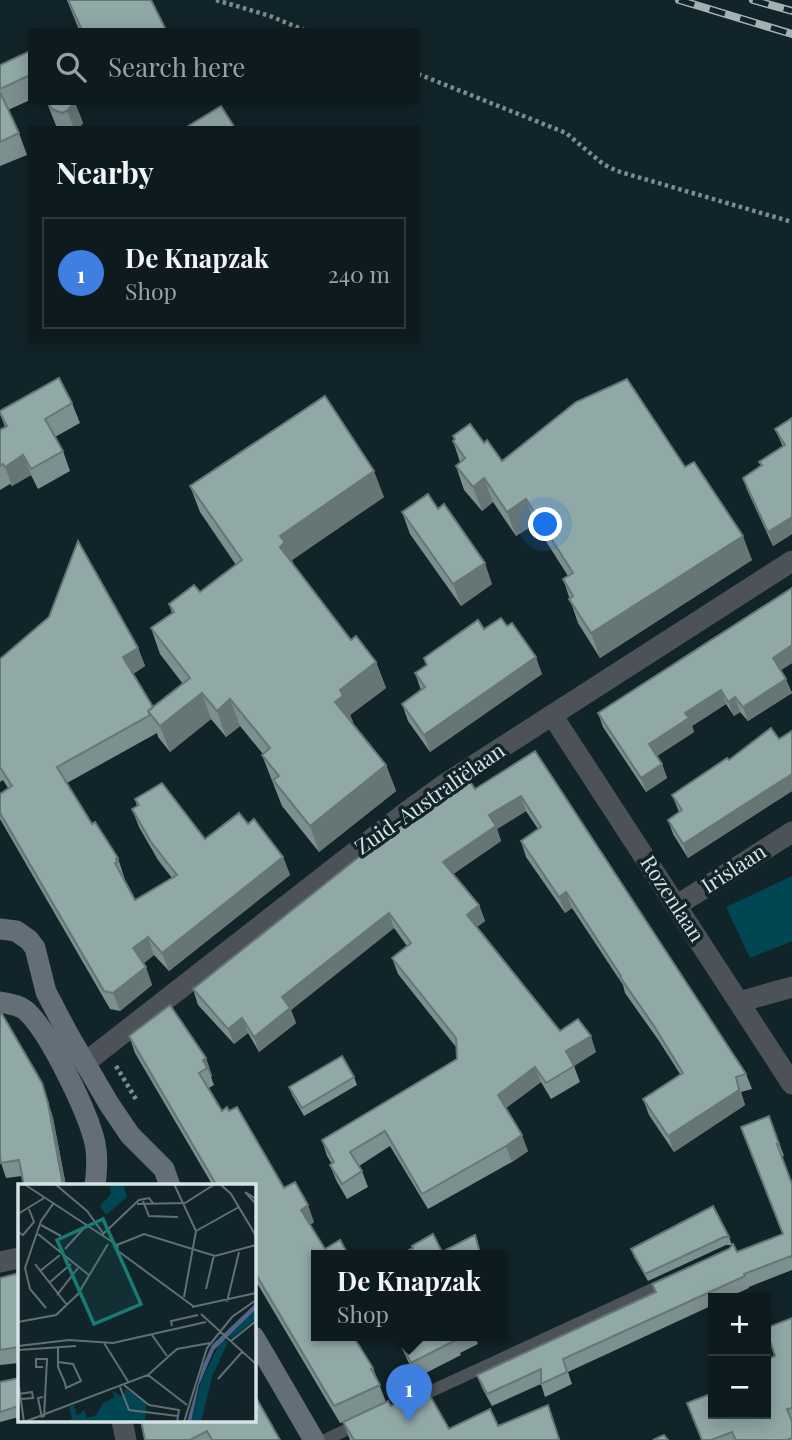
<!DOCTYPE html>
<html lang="en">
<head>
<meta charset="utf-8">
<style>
	:root { --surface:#0d1b1f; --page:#162428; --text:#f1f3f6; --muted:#9aa1a4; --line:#2d393d; --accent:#ea580c }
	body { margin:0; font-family:"Playfair Display",serif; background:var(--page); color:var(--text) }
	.controls { position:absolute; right:21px; bottom:21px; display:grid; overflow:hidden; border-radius:0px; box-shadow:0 4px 18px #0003 }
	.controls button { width:63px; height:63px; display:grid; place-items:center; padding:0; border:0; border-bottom:2px solid var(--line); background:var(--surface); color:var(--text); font:35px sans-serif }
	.you { position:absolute; left:546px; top:525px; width:24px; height:24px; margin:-18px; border:5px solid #fff; border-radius:50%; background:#1a73e8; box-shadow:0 0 0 10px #1a73e833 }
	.badge { display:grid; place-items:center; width:46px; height:46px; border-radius:50%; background:var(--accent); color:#fff; font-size:23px; font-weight:700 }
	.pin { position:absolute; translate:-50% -58px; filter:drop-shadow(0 2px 4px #0008) }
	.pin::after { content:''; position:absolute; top:37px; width:24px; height:21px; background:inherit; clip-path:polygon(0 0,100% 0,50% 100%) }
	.popup { position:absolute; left:311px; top:1250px; width:196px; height:91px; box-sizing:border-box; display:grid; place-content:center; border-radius:0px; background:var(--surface); filter:drop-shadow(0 2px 5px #0005); font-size:23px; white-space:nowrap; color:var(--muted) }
	.popup b { font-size:26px; color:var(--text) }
	.popup::after { content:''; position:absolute; left:50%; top:100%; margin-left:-14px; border:14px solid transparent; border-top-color:var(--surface) }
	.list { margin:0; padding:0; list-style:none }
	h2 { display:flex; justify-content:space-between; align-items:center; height:91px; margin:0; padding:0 28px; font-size:30px }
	h2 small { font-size:23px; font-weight:400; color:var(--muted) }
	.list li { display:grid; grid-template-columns:46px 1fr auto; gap:21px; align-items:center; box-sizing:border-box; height:112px; margin:0 14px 14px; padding:0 14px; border:2px solid var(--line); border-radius:0px }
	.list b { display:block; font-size:26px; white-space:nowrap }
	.list p { margin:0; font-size:23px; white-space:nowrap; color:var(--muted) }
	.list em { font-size:23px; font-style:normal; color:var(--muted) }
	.icon { flex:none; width:38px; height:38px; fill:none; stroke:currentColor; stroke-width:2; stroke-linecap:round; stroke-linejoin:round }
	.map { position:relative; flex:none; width:792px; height:1440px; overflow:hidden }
	.search { position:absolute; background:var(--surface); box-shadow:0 4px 18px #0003; left:28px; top:28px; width:392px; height:77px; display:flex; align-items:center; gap:18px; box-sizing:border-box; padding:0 24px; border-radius:0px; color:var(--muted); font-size:26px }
	.panel { position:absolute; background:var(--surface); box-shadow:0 4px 18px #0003; left:28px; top:126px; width:392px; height:217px; border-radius:0px }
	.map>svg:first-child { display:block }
	.green { fill:#004653 }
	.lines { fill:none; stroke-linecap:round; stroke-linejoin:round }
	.path { stroke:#7d8c90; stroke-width:4.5; stroke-dasharray:3.5 3.5; stroke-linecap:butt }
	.lane { stroke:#4c5257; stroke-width:12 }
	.street { stroke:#4c5257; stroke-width:21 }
	.secondary { stroke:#636e76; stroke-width:21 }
	.rail-casing { stroke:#a3b1b5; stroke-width:8 }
	.rail { stroke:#112429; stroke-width:5; stroke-dasharray:16; stroke-linecap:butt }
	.wall { fill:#7c908f }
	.shaded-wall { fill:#657674 }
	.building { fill:#90a8a6; stroke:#657674; stroke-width:2 }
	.labels { text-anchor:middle; stroke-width:7; stroke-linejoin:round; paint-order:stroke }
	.street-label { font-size:21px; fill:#d6e2e5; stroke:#112429 }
	.inset-road { fill:none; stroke:#607074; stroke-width:2 }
	.view { fill:#197b74; fill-opacity:0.15; stroke:#197b74; stroke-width:3.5 }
	.inset-edge { fill:none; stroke:#d6e2e5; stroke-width:3.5 }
</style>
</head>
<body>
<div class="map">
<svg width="792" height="1440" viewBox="0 0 792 1440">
	<rect width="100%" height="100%" fill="#112429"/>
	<polygon class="green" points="792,876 792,941 750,958 726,907"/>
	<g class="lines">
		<g class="path">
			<polyline points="216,0 270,16 304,30"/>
			<polyline points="418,74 566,133 603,164 617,171 792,222"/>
			<polyline points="116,1066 137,1101"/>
		</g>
		<g class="lane">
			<polyline points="414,1399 668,1282"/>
			<polyline points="325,1440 359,1424"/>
		</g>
		<g class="street">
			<polyline points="552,715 792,1084"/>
			<polyline points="676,906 792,832"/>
			<polyline points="739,1002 792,987"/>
			<polyline points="86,1062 405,813 445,784 792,561"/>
			<polyline points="0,1262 19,1258"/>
			<polyline points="122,1421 126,1440"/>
		</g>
		<g class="secondary">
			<polyline points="0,929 16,931 29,940 35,948 46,992 67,1032 109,1104 130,1135 164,1169 170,1186"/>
			<path d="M 0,1002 C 9,1004 19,1005 25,1010 C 49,1030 88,1113 95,1143 C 98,1158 97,1171 95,1186"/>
			<polyline points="254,1337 314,1440"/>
		</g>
		<g class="rail-casing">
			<g id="rail">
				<polyline points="679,0 792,34"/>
				<polyline points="753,0 792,11"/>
			</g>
		</g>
		<use href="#rail" class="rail"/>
	</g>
	<g class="wall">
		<polygon points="67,0 151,0 166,30 79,30"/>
		<polygon points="30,51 30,100 8,110 19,133 27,155 0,166 0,65"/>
		<polygon points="47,103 75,103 83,123 79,128 57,128"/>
		<polygon points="72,403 80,423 55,437 63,451 70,471 38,489 31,475 12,486 10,484 0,490 0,430 5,427 0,414"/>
		<polygon points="792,418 792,534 773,546 748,492 743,478 761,466 759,462 783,447 775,429"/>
		<polygon points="453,436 484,443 502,461 685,467 752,560 600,658 578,623 563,579 568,576 535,524 516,536 493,502 482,511 464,490 456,466 460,462 453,441 454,440"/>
		<polygon points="190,486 384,497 292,560 294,565 351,640 376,662 386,688 350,715 353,722 352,722 386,765 396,791 319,852 282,806 262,755 263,754 240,726 226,737 211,719 170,752 158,737 157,733 67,783 92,824 118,858 125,880 135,900 172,878 158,860 139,827 132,809 137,806 135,799 205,839 248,824 283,857 290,875 169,971 154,955 144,963 152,985 120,1011 110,1009 0,819 0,794 8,788 3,780 0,782 0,659 138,648 145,666 133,674 153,707 183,684 160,654 151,628 172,613 169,604 200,592 236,565 200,512"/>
		<polygon points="402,512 492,584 461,606 410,534"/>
		<polygon points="792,588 792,663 781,670 792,693 748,721 740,712 734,716 726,704 692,726 694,732 657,756 662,764 667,778 646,792 603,727 598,713"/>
		<polygon points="507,626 542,674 430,752 408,721 402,704 421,690 415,673 426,665 424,658 484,629"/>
		<polygon points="792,731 792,791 688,858 673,834 668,820 679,812 672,795 729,760 779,739"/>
		<polygon points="535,751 746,1074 752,1089 741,1092 745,1105 674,1152 649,1115 643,1099 680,1074 659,1041 625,993 623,985 572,908 565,913 526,857 521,841 538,829 526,811 497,829 501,841 453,874 479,905 485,921 477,927 560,1031 596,1052 574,1066 580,1082 551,1099 541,1082 506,1108 528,1151 512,1162 428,1209 390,1146 359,1166 362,1171 368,1187 347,1199 336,1180 330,1165 332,1164 327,1156 322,1140 457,1059 456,1047 398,974 392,958 407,946 394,928 291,1010 296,1023 259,1052 248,1033 234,1044 198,1005 193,989 475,789"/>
		<polygon points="129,1036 206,1058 212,1076 211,1077 214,1085 209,1088 222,1111 284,1188 314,1222 310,1225 316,1336 373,1368 386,1402 391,1406 449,1429 498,1426 548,1405 560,1440 350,1440 343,1422 340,1423 254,1278 254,1186 213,1186 135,1053"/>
		<polygon points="354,1077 357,1085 304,1116 292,1095 289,1087"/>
		<polygon points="42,1083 53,1118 66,1186 24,1186 22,1176 6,1178 1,1163"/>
		<polygon points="769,1116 784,1156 781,1157 792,1184 792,1270 749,1287 749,1288 727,1298 713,1298 713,1305 568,1372 572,1384 545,1397 541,1384 492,1406 482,1388 477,1375 655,1293 652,1284 783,1235"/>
		<polygon points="729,1237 732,1245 726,1245 648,1281 634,1257 631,1249"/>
		<polygon points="19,1273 19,1363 0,1365 0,1278"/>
		<polygon points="792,1318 792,1440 702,1440 766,1414 775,1356"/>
		<polygon points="396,1336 475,1336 478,1344 460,1353 461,1355 416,1378"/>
		<polygon points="19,1378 19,1417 0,1422 0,1382"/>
		<polygon points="141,1421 280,1440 145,1440"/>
	</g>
	<g class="shaded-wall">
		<polygon points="74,103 75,103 83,123 79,128 74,128 67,111"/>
		<polygon points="23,455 31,475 12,486 5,467"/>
		<polygon points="374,471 384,497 292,560 295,568 280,547 280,536"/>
		<polygon points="484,478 493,502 482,511 473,487"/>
		<polygon points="526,499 535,524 516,536 507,512"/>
		<polygon points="792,517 792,534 773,546 768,532"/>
		<polygon points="743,536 752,560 600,658 591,633"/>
		<polygon points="485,563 492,584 461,606 453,584"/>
		<polygon points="792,645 792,663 778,672 773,658"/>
		<polygon points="138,648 145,666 129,675 123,657"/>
		<polygon points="536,657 542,674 430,752 424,735"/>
		<polygon points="376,662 386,688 350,715 353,722 344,728 335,702 340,690"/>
		<polygon points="786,679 792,693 748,721 743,707"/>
		<polygon points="721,690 726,704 692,726 694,732 654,758 649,744 685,713"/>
		<polygon points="202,693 211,719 170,752 160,726"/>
		<polygon points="735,697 740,712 734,716 728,702"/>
		<polygon points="230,699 240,726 226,737 217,711"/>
		<polygon points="662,764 667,778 646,792 641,778"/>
		<polygon points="386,765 396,791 319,852 310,826"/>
		<polygon points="792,774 792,791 688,858 683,844"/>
		<polygon points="521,796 526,811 497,829 501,841 449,877 443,862 489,815"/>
		<polygon points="283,857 290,875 169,971 162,953"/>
		<polygon points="566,892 572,908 565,913 559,897"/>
		<polygon points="479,905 485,921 473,930 467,915"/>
		<polygon points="389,913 394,928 291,1010 296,1023 259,1052 254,1037 282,997"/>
		<polygon points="148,937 154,955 140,966 133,948"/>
		<polygon points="146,967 152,985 120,1011 113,993"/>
		<polygon points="242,1018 248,1033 234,1044 228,1029"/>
		<polygon points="591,1036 596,1052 572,1067 566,1051"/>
		<polygon points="206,1058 212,1076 211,1077 203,1060"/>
		<polygon points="535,1067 541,1082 503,1110 498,1095"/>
		<polygon points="736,1077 745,1105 674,1152 668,1136"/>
		<polygon points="42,1083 53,1118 66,1186 63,1186"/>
		<polygon points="522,1135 528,1151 512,1162 506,1146"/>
		<polygon points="308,1205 314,1222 307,1227 301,1210"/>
	</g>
	<g class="building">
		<polygon points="68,0 151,0 166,30 82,30"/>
		<polygon points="30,51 30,75 0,89 0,65"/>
		<polygon points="0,92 19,133 0,142"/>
		<polygon points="48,103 74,103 67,111 62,113 52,109"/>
		<polygon points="221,106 235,128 185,128"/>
		<polygon points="59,378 72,403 45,419 63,451 31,469 23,455 5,467 3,464 0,466 0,430 7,426 0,413 0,411"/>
		<polygon points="627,379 685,467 694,462 743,536 591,633 569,599 573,596 563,579 573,573 526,499 507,512 484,478 473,487 456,466 465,458 453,441 455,439 453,436 470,424 484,443 487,440 502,461 576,402"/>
		<polygon points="325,396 374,471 280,536 285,542 280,547 351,640 356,636 376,662 340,690 343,696 335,702 386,765 310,826 273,780 279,776 262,755 270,748 230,699 217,711 202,693 160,726 148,711 190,678 151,628 174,612 169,604 194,585 200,592 242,560 190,486"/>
		<polygon points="792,418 792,517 768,532 743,478 762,465 759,462 785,445 775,429"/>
		<polygon points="428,494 438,509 444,504 485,563 453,584 402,512"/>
		<polygon points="78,541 138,648 123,657 153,707 148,711 150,715 57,767 92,824 95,822 118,858 116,859 118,862 115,863 135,900 177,875 151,842 132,809 139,805 135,799 162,783 205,839 239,813 248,824 254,819 283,857 162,953 148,937 133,948 146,967 113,993 104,991 0,813 0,794 12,786 0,767 0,659 49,617"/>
		<polygon points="792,588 792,645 773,658 786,679 743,707 735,697 728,702 721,690 685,713 689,718 649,744 662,764 641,778 598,713"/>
		<polygon points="501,618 507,626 512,623 536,657 424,735 402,704 425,687 415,673 427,665 424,658 478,620 484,629"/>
		<polygon points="771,728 779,739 792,731 792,774 683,844 668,820 682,810 672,795 727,758 729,760"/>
		<polygon points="535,751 746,1074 736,1077 739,1090 668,1136 643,1099 683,1073 654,1026 620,977 621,976 566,892 559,897 521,841 541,827 521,796 489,815 496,826 443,862 479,905 467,915 560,1031 578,1019 591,1036 566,1051 574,1066 546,1083 535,1067 498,1095 522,1135 506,1146 422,1194 385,1131 350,1152 362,1171 342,1184 330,1165 334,1162 322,1140 457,1059 456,1038 392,958 411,943 389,913 282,997 290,1008 254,1037 242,1018 228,1029 193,989 424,805 467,777 475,789"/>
		<polygon points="170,1005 206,1058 203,1060 207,1068 199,1073 222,1111 227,1107 229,1111 237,1107 284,1188 295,1182 308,1205 301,1210 325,1249 340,1240 349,1256 316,1256 316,1336 353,1336 373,1368 371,1369 380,1385 334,1406 254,1271 254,1186 217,1186 129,1036"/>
		<polygon points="0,1014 2,1014 42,1083 48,1103 63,1186 24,1186 19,1160 1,1163 0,1157"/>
		<polygon points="342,1056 354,1077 302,1108 289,1087"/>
		<polygon points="769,1116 779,1144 777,1144 792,1184 792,1258 791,1256 744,1274 745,1276 563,1359 567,1372 541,1384 541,1369 487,1394 477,1375 656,1292 652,1284 729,1249 733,1244 737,1252 783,1234 741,1127"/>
		<polygon points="713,1206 729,1237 724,1237 645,1274 631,1249"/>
		<polygon points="433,1234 442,1252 475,1235 481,1256 398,1256 413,1248 412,1246"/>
		<polygon points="19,1273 19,1347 0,1350 0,1278"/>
		<polygon points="792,1318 792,1408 787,1409 792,1421 792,1438 787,1440 736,1440 732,1432 711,1440 702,1440 687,1403 713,1393 713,1414 766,1414 766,1360 775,1356 766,1328"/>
		<polygon points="397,1336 458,1336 455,1338 456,1340 411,1363"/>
		<polygon points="19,1378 19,1406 0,1412 0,1382"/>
		<polygon points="425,1387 449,1429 490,1409 498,1426 548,1405 559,1439 556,1440 354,1440 343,1422 388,1401 391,1406"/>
		<polygon points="254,1394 280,1440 212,1440 207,1431 190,1440 145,1440 141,1421 254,1421"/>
		<polygon points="664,1435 668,1440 653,1440"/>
	</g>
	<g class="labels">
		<g class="street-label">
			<text transform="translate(430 799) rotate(-35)" y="7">Zuid-Australiëlaan</text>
			<text transform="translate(734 869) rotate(-33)" y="7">Irislaan</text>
			<text transform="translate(672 899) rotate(57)" y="7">Rozenlaan</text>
		</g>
	</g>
	<g transform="translate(18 1184)">
		<rect width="238" height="238" fill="#112429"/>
		<path d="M 92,0 L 105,0 L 109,13 L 88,31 L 82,22 L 93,10 ZM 238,125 L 238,135 L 214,154 L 208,150 ZM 204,155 L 210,158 L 194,193 L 183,238 L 173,238 L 183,197 ZM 108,205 L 128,219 L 127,238 L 50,238 L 54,234 L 51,223 L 56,221 L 59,232 L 66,226 L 69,234 L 78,231 L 85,219 L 97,213 L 94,207 L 105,213 Z" fill="#004653"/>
		<path d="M 238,119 L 238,125 L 196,166 L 181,201 L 173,238 L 169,238 L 185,181 L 194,161 Z" fill="#53648a"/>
		<path class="inset-road" d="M 6,0 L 99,61M 37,0 L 69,27 L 85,49M 156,0 L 178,47M 202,0 L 213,10 L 238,52M 238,15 L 227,8 L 238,20M 125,17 L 131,32 L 160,33M 119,20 L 167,19 L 197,0M 0,30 L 26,14M 23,41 L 43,52M 178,47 L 221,23M 0,48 L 5,51 L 16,38 L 11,25M 20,50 L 72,92M 84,51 L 121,16 L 131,14 L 135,19M 99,61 L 126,50 L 197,72 L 238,61M 99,61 L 100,67 L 175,122M 47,65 L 67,43M 17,80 L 49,121M 22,87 L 42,71M 31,99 L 53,80M 188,105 L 196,71M 39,111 L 60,84M 166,113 L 178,47M 209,118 L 221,68M 174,123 L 238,109M 28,124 L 12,105 L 7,84 L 23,37 L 35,20M 183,130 L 238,180M 0,138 L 38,131 L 60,110 L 90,60M 154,142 L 153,137 L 180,131M 134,151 L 149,172M 213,157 L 238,137M 86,159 L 111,199M 0,162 L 51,156 L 95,159 L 188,138M 40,163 L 40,183 L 47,199M 0,166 L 58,162M 40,178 L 55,180 L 63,197 L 48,204 L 47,199M 25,183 L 18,183 L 18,175 L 29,175 L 26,233M 130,191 L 169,221M 200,195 L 224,168M 0,196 L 6,238M 106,201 L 131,221 L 161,226 L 160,232M 102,203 L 111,226 L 160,232 L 159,238M 1,210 L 14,208 L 15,214 L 3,215M 24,234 L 20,214 L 25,213M 6,238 L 130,191 L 159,165 L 192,159M 166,238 L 189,164 L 214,133 L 238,116"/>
		<path class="view" d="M 85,35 L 123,120 L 76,140 L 39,56 Z"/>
		<rect width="238" height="238" class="inset-edge"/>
	</g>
</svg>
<div class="controls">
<button>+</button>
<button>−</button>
</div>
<div class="you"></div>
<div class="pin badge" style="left:409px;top:1422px;background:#3f7fe0">1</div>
<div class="popup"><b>De Knapzak</b>Shop</div>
<div class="search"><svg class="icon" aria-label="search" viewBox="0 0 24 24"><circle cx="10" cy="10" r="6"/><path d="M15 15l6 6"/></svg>Search here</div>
<section class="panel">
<h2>Nearby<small></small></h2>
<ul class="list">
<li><span class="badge" style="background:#3f7fe0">1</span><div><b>De Knapzak</b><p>Shop</p></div><em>240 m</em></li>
</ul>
</section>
</div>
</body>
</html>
